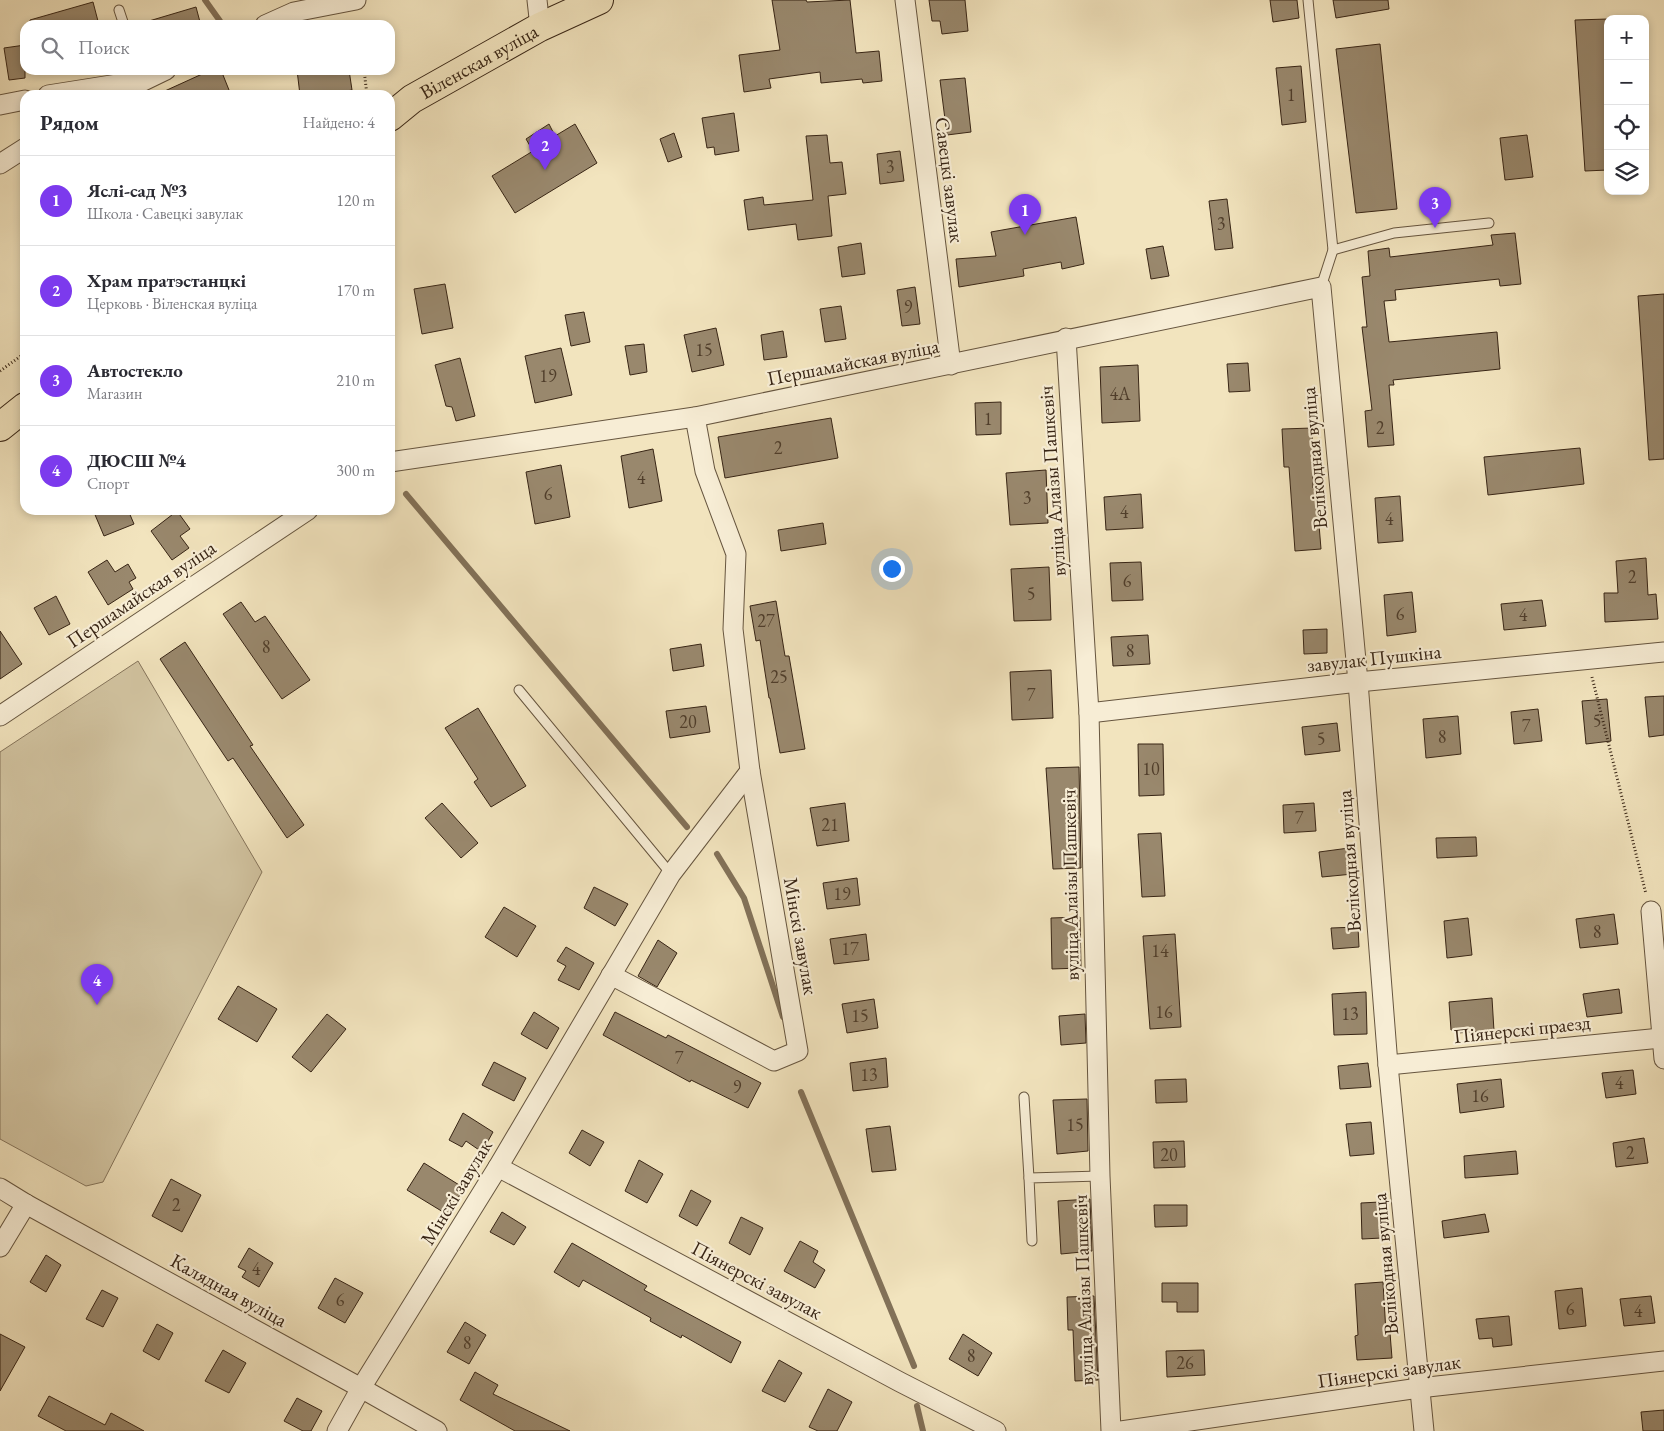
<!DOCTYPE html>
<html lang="ru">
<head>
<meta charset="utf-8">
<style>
	:root { --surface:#fff; --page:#f7f7f7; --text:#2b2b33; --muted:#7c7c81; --line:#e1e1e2; --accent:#7c3aed }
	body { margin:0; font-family:"EB Garamond",serif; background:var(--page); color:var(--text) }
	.controls { position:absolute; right:15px; top:15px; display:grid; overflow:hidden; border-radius:10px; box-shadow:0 2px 8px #0003 }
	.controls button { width:45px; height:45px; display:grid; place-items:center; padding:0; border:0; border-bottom:1px solid var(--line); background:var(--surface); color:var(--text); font:25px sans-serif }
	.you { position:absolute; left:891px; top:568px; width:18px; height:18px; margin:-12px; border:4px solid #fff; border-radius:50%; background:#1a73e8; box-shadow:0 0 0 8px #1a73e833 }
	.badge { display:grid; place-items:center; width:32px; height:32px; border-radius:50%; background:var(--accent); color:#fff; font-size:16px; font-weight:700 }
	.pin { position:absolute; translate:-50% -41px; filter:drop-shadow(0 1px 2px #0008) }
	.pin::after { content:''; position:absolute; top:26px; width:18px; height:15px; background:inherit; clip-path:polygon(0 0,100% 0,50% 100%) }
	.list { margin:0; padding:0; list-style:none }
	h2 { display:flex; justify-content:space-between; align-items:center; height:65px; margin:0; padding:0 20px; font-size:21px }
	h2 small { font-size:16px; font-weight:400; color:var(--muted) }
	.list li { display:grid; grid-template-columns:32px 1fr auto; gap:15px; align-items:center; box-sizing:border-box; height:90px; padding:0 20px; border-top:1px solid var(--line) }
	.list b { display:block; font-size:19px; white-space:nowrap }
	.list p { margin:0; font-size:16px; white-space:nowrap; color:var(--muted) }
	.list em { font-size:16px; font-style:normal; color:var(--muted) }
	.icon { flex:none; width:28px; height:28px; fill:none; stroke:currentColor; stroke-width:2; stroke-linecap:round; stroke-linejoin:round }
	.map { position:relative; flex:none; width:1664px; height:1431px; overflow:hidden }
	.search { position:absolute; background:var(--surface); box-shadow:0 2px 8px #0003; left:20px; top:20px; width:375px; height:55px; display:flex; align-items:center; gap:12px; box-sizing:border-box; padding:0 18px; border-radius:15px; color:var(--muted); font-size:19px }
	.panel { position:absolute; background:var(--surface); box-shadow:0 2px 8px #0003; left:20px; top:90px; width:375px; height:425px; border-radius:15px }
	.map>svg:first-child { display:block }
	.green { fill:#d2c4a1; stroke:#85745b }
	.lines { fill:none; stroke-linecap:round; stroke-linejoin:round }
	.stream { stroke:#827158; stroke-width:6 }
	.building { fill:#99886d; stroke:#382515 }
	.lane-casing { stroke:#66553f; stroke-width:11 }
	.street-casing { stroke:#66553f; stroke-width:21 }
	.primary-casing { stroke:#382515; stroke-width:30 }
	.path { stroke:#382515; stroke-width:3; stroke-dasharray:1 2.5; stroke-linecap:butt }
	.lane { stroke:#f7edd5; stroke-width:9 }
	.street { stroke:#f7edd5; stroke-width:19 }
	.primary { stroke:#f2e4be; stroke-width:28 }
	.labels { text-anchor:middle; stroke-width:4.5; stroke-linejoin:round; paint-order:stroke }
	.number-label { font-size:18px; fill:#503e2b }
	.street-label { font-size:20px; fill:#382515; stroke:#f7edd5 }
</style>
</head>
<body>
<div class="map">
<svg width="1664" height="1431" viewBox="0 0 1664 1431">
	<rect width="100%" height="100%" fill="#f2e4be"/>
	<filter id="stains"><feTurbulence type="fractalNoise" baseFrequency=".004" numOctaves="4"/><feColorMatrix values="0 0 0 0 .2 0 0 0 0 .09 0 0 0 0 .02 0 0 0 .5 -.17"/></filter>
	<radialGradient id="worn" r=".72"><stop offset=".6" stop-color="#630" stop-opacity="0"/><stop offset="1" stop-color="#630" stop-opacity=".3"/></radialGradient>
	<polygon class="green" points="138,661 262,872 103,1182 86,1186 0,1139 0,752"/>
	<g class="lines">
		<g class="stream">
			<polyline points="205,0 220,21"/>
			<polyline points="406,494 687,827"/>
			<polyline points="717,854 744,898 783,1017"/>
			<polyline points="801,1092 914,1366"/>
			<polyline points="917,1406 923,1431"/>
		</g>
	</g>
	<g class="building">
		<polygon points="772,0 806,0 807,2 850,0 856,53 879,51 882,81 863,83 862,79 821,83 820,72 769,79 771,88 744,92 739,55 780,50"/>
		<polygon points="929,0 965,0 968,31 942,34 940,21 932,21"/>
		<polygon points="1270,0 1297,0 1299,18 1273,22"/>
		<polygon points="1333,0 1388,0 1389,9 1336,18"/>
		<polygon points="93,2 99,25 30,25 30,20"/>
		<polygon points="196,7 200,22 188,25 150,25 149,21"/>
		<polygon points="1608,19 1608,170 1585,171 1575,20"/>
		<polygon points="1380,44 1397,209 1356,213 1336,49"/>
		<polygon points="25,45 25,78 9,80 4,48"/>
		<polygon points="1301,66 1306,122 1282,125 1276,68"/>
		<polygon points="211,70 221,70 231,95 156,95"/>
		<polygon points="297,70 349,70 352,90 324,95 300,95"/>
		<polygon points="965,78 971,132 947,135 940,80"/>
		<polygon points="734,113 739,151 715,155 714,147 707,148 702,118"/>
		<polygon points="549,124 555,136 575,124 597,163 515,213 492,176 533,151 526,139"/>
		<polygon points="674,133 682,157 668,162 660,139"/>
		<polygon points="827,135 830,163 842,162 846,194 828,196 832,236 798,240 796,224 748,230 744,200 763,197 764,205 813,200 806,136"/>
		<polygon points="1527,135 1533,177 1505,180 1500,138"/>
		<polygon points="900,151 904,181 880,184 877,154"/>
		<polygon points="1227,199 1233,248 1215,250 1209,201"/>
		<polygon points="1076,217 1084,264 1062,269 1061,262 1023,269 1024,276 959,287 956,259 996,256 991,232"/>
		<polygon points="1515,233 1521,284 1500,286 1499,279 1395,290 1396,300 1384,301 1389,342 1497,332 1500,369 1393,380 1394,385 1389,385 1394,445 1368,447 1365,411 1372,410 1362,327 1367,327 1362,277 1370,276 1368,251 1389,248 1390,257 1493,245 1491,235"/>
		<polygon points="861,243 865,274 842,277 838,247"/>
		<polygon points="1163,246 1169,276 1151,279 1146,249"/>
		<polygon points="445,284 453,328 422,334 414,289"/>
		<polygon points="915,287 920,324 902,326 897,290"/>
		<polygon points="1664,294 1664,459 1649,460 1638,296"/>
		<polygon points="841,306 846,339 825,342 820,309"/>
		<polygon points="584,312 590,342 571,346 565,315"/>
		<polygon points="716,328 724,365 692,372 684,335"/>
		<polygon points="783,331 787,357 764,360 761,335"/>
		<polygon points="644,344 647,372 630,375 625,346"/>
		<polygon points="561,348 572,395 535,403 525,356"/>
		<polygon points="460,358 475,416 456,421 452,407 446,406 435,365"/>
		<polygon points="1248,363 1250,391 1229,392 1227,364"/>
		<polygon points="1138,365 1140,421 1102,423 1100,367"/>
		<polygon points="1001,402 1001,434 976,435 975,403"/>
		<polygon points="831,418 838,458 725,478 718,437"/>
		<polygon points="1312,428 1313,488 1316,488 1321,549 1295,551 1289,467 1284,467 1282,429"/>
		<polygon points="1580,448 1584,484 1488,495 1484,457"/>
		<polygon points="653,449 662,501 629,508 621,456"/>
		<polygon points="561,465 570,517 535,524 526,472"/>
		<polygon points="1046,470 1048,523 1010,525 1006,473"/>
		<polygon points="1141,494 1143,528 1106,530 1104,497"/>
		<polygon points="1400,496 1403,541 1378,543 1375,498"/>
		<polygon points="93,510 128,510 134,524 104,536"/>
		<polygon points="177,511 190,529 180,536 189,548 172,560 151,531"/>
		<polygon points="823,523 826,544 781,551 778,530"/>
		<polygon points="1646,558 1648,595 1656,594 1658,619 1605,622 1604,593 1618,593 1616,561"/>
		<polygon points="107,560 115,572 128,564 136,578 129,582 133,589 108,605 88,572"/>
		<polygon points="1141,562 1143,600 1112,601 1110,563"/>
		<polygon points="1049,567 1051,620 1014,621 1011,569"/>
		<polygon points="1412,592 1416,632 1387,636 1384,595"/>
		<polygon points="56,596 70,624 49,635 34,608"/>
		<polygon points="1542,600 1546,626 1504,630 1501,604"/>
		<polygon points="776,601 785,656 789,656 805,749 780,753 770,698 769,698 760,640 756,641 750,606"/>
		<polygon points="241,602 255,622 265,616 310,680 282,699 223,614"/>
		<polygon points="1327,629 1327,653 1304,654 1303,630"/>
		<polygon points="0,631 22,664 0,679"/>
		<polygon points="1148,635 1150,664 1113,666 1111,637"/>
		<polygon points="185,642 253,745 250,746 304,825 287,838 233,758 228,761 160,659"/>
		<polygon points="701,644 704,666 673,671 670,649"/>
		<polygon points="1051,670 1053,718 1012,720 1010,672"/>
		<polygon points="1664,696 1664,735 1649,737 1645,697"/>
		<polygon points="1607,699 1611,741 1586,744 1582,701"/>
		<polygon points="706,706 710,732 670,738 666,711"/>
		<polygon points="478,708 526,786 491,807 474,782 478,779 445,728"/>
		<polygon points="1538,709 1542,741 1514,744 1511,712"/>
		<polygon points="1458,716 1461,754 1426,758 1423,719"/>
		<polygon points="1337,723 1340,751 1305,755 1302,727"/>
		<polygon points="1138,744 1163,744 1164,795 1139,796"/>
		<polygon points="1079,767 1081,868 1053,869 1046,768"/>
		<polygon points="442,803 478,843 461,858 425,818"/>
		<polygon points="845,803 849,841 817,846 810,808"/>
		<polygon points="1314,803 1316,831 1284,833 1283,805"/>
		<polygon points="1161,833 1165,896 1142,897 1138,834"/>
		<polygon points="1476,837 1477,856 1437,858 1436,838"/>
		<polygon points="1349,848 1353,874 1322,877 1319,852"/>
		<polygon points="857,878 860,905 827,909 823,883"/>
		<polygon points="594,887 628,904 615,926 584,908"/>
		<polygon points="504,907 536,926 517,957 485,937"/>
		<polygon points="1614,914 1618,944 1580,948 1576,919"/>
		<polygon points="1080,917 1081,968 1052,969 1051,918"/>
		<polygon points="1468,918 1472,955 1447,958 1444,921"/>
		<polygon points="1358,927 1359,947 1333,949 1331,928"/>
		<polygon points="866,934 869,960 834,964 830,939"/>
		<polygon points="1175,934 1181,1027 1150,1029 1143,936"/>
		<polygon points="658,940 677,953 657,987 638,976"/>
		<polygon points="566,947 594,963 579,990 558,980 566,966 557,961"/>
		<polygon points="238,986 277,1009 257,1042 218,1019"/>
		<polygon points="1619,989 1622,1013 1587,1017 1583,994"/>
		<polygon points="1366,992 1367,1034 1334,1035 1332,994"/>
		<polygon points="1492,998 1494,1031 1455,1033 1455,1030 1451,1030 1449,1002"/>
		<polygon points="874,999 878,1028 847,1033 842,1004"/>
		<polygon points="534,1012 559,1028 547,1049 521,1034"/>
		<polygon points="615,1012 666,1038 668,1035 761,1083 748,1108 691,1080 690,1082 603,1035"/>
		<polygon points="327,1014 346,1029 311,1072 292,1057"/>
		<polygon points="1085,1014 1086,1043 1061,1045 1059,1016"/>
		<polygon points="886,1058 888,1087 853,1091 850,1063"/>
		<polygon points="494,1062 526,1078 514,1101 482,1085"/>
		<polygon points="1368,1063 1371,1087 1340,1089 1338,1066"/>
		<polygon points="1633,1070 1636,1094 1606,1098 1602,1073"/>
		<polygon points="1186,1079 1187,1102 1156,1103 1155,1080"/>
		<polygon points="1501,1079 1504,1107 1460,1113 1457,1084"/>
		<polygon points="1087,1099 1088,1151 1057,1154 1053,1100"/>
		<polygon points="463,1113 493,1132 482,1152 466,1141 462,1147 449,1140"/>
		<polygon points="1371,1122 1374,1154 1350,1156 1346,1124"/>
		<polygon points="890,1126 896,1170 872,1172 866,1129"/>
		<polygon points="582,1130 604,1142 590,1166 569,1153"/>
		<polygon points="1644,1138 1648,1163 1616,1167 1613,1143"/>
		<polygon points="1184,1141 1185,1167 1154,1168 1153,1142"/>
		<polygon points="1516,1151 1518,1174 1465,1178 1464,1156"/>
		<polygon points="639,1160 663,1174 647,1203 625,1191"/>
		<polygon points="424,1163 464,1188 448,1215 407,1190"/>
		<polygon points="171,1179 201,1195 182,1232 152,1216"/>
		<polygon points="691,1190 711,1201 697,1226 679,1216"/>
		<polygon points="1090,1199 1092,1251 1061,1254 1058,1201"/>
		<polygon points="1380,1202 1382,1238 1362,1239 1361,1203"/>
		<polygon points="1154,1205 1187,1205 1187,1226 1155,1227"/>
		<polygon points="502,1212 526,1227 514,1245 490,1232"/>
		<polygon points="1485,1214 1489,1232 1444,1238 1442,1221"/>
		<polygon points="741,1217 763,1228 750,1255 729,1243"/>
		<polygon points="800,1241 818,1251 813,1262 825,1270 815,1288 784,1271"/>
		<polygon points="572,1243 647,1286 644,1290 741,1342 731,1363 682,1335 681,1338 650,1321 651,1318 583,1280 579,1287 554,1272"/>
		<polygon points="249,1248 273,1263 259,1287 242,1277 246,1271 238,1267"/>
		<polygon points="46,1255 61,1265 46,1292 30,1282"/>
		<polygon points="335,1278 363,1293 345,1323 318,1308"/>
		<polygon points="1383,1282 1386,1333 1390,1333 1392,1358 1357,1360 1355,1336 1358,1335 1355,1284"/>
		<polygon points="1162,1283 1198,1283 1198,1312 1177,1312 1177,1302 1162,1302"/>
		<polygon points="1582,1288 1586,1326 1559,1329 1555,1291"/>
		<polygon points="102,1290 118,1298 103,1327 86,1319"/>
		<polygon points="1094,1296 1098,1380 1075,1381 1073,1330 1068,1330 1067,1297"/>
		<polygon points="1651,1296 1655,1323 1624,1326 1620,1299"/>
		<polygon points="1509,1316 1512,1345 1493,1347 1492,1338 1479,1339 1476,1319"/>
		<polygon points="465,1322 486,1335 469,1364 447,1352"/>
		<polygon points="157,1324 173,1333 159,1360 143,1351"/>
		<polygon points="0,1334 25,1347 0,1391"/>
		<polygon points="963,1334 992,1353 978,1376 949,1359"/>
		<polygon points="223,1350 246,1363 229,1393 205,1381"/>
		<polygon points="1204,1350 1205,1375 1167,1377 1166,1351"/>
		<polygon points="779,1360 802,1373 785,1402 762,1391"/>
		<polygon points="475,1372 498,1385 493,1394 570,1431 515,1431 460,1400"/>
		<polygon points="828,1389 852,1402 837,1431 818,1431 809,1427"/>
		<polygon points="49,1396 105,1425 111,1413 144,1431 66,1431 38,1416"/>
		<polygon points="297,1398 322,1411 311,1431 303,1431 284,1421"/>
		<polygon points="1664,1410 1664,1431 1643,1431 1641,1412"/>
	</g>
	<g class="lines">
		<g class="lane-casing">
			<g id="lane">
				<polyline points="1308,0 1333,250 1321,287"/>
				<polyline points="119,10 124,25"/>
				<polyline points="1333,250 1394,233 1489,223"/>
				<polyline points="519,690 671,874"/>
				<polyline points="1024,1097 1029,1178"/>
				<polyline points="1032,1241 1029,1178 1100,1176"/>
			</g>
		</g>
		<g class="street-casing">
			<g id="street">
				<polyline points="537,0 540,27"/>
				<polyline points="905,0 951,365"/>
				<polyline points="265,25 294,12 356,0"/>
				<polyline points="133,86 166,70"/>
				<polyline points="48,95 143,80"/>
				<polyline points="0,105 25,100"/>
				<polyline points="0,164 25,148"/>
				<polyline points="1066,338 1089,713 1100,1176 1111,1431"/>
				<polyline points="390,462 695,417 1321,287 1358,682 1388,1065 1424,1431"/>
				<polyline points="1089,713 1358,682 1664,652"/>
				<polyline points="0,716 308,510"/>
				<polyline points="1651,911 1664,1059"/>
				<polyline points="611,975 774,1061 798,1051 750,771"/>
				<polyline points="1388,1065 1661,1038"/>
				<polyline points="498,1167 900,1382 996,1431"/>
				<polyline points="0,1188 26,1204 361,1388 437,1431"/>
				<polyline points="0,1247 26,1204"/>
				<polyline points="337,1431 361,1388 498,1167 671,874 750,771 733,629 736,554 705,471 695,417"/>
				<polyline points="1121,1431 1419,1388 1664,1361"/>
			</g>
		</g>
		<g class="primary-casing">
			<g id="primary">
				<path id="s1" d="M 390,117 L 412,99 L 540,27 L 599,0"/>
				<polyline points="0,427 25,407"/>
			</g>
		</g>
		<g class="path">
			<polyline points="364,70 367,95"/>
			<polyline points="0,371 25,353"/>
			<polyline points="1592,677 1646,894"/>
		</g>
		<use href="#lane" class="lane"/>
		<use href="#street" class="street"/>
		<use href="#primary" class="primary"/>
	</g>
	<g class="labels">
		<g class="number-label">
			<text x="1291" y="101">1</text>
			<text x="890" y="173">3</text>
			<text x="1221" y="230">3</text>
			<text x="908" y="313">9</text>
			<text x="704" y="356">15</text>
			<text x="548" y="382">19</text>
			<text x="1120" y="400">4А</text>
			<text x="988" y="425">1</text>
			<text x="1380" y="434">2</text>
			<text x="778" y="454">2</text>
			<text x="641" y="484">4</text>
			<text x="548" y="500">6</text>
			<text x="1027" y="504">3</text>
			<text x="1124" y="518">4</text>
			<text x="1389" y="525">4</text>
			<text x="1632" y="583">2</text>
			<text x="1127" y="587">6</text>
			<text x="1031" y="600">5</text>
			<text x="1400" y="620">6</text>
			<text x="1523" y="621">4</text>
			<text x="766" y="627">27</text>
			<text x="266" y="653">8</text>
			<text x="1130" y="657">8</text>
			<text x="779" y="683">25</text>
			<text x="1031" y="701">7</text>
			<text x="1597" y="727">5</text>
			<text x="688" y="728">20</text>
			<text x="1526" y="732">7</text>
			<text x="1442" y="743">8</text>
			<text x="1321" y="745">5</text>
			<text x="1151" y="775">10</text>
			<text x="1299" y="824">7</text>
			<text x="830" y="831">21</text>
			<text x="842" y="900">19</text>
			<text x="1597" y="938">8</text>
			<text x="850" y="955">17</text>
			<text x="1160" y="957">14</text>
			<text x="1164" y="1018">16</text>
			<text x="1350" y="1020">13</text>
			<text x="860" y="1022">15</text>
			<text x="679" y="1064">7</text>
			<text x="869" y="1081">13</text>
			<text x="1619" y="1089">4</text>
			<text x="737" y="1093">9</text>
			<text x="1480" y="1102">16</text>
			<text x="1075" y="1131">15</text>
			<text x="1630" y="1159">2</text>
			<text x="1169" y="1161">20</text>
			<text x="176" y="1211">2</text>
			<text x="256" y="1275">4</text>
			<text x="340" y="1306">6</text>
			<text x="1570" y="1315">6</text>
			<text x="1638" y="1317">4</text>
			<text x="467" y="1349">8</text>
			<text x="971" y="1362">8</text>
			<text x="1185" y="1369">26</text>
		</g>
		<g class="street-label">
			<text dy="7" stroke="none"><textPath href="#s1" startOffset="105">Віленская вуліца</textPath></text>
			<text transform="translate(950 180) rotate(83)" y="7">Савецкі завулак</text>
			<text transform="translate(853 362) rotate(-11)" y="7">Першамайская вуліца</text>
			<text transform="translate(1314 458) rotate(-95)" y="7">Велікодная вуліца</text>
			<text transform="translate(1052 481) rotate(-94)" y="7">вуліца Алаізы Пашкевіч</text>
			<text transform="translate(141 594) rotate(-34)" y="7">Першамайская вуліца</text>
			<text transform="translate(1374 658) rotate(-6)" y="7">завулак Пушкіна</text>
			<text transform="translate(1349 861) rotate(-94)" y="7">Велікодная вуліца</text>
			<text transform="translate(1070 885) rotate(-91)" y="7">вуліца Алаізы Пашкевіч</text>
			<text transform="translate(801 936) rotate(80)" y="7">Мінскі завулак</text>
			<text transform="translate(1522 1029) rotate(-6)" y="7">Піянерскі праезд</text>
			<text transform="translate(456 1192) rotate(-59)" y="7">Мінскі завулак</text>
			<text transform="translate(1385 1264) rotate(-95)" y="7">Велікодная вуліца</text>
			<text transform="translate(757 1280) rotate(28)" y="7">Піянерскі завулак</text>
			<text transform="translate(229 1290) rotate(29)" y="7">Калядная вуліца</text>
			<text transform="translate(1083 1290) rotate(-92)" y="7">вуліца Алаізы Пашкевіч</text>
			<text transform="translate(1389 1371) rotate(-8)" y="7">Піянерскі завулак</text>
		</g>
	</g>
	<rect width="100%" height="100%" filter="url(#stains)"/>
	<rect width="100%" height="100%" fill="url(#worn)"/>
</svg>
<div class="controls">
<button>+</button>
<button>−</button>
<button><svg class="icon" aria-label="locate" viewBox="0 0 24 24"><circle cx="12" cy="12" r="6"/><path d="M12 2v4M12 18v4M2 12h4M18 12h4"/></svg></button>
<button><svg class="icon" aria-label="layers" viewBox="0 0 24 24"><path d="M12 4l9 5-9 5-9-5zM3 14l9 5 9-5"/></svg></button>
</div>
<div class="you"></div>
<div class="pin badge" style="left:1025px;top:235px">1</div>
<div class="pin badge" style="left:545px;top:170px">2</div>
<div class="pin badge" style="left:1435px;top:228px">3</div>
<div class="pin badge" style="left:97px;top:1005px">4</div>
<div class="search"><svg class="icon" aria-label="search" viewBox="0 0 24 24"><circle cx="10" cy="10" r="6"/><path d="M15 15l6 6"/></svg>Поиск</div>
<section class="panel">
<h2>Рядом<small>Найдено: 4</small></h2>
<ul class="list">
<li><span class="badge">1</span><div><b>Яслі-сад №3</b><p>Школа · Савецкі завулак</p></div><em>120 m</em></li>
<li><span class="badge">2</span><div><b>Храм пратэстанцкі</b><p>Церковь · Віленская вуліца</p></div><em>170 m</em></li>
<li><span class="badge">3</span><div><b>Автостекло</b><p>Магазин</p></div><em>210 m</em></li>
<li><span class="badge">4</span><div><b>ДЮСШ №4</b><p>Спорт</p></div><em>300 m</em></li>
</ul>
</section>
</div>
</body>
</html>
